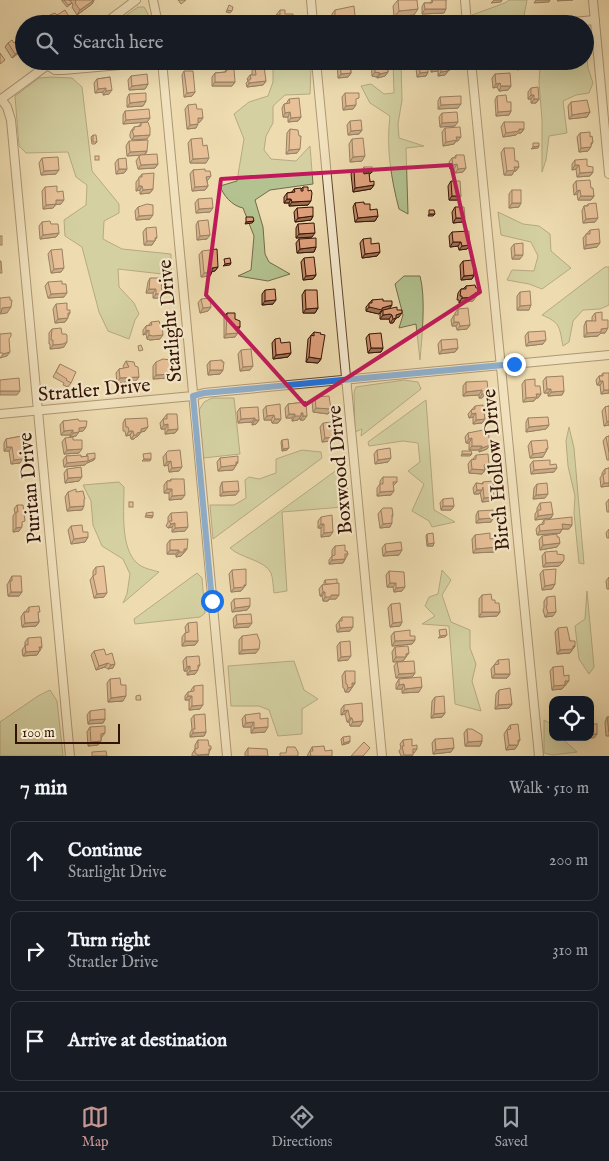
<!DOCTYPE html>
<html lang="en">
<head>
<meta charset="utf-8">
<style>
	:root { --surface:#171b24; --page:#242831; --text:#f1f3f6; --muted:#9ea1a6; --line:#363941; --accent:#c59692 }
	body { margin:0; font-family:"IM FELL English",serif; background:var(--page); color:var(--text) }
	.controls { position:absolute; right:15px; bottom:15px; display:grid; overflow:hidden; border-radius:10px; box-shadow:0 5px 20px #0002 }
	.controls button { width:45px; height:45px; display:grid; place-items:center; padding:0; border:0; border-bottom:1px solid var(--line); background:var(--surface); color:var(--text); font:25px sans-serif }
	.scale { position:absolute; left:15px; bottom:12px; width:105px; box-sizing:border-box; padding-left:5px; border:2px solid #331202; border-top:0; font-size:14px; line-height:18px; white-space:nowrap; color:#331202; -webkit-text-stroke:4px #f4e8cc; paint-order:stroke }
	.stop { position:absolute; width:15px; height:15px; margin:-11px; border:4px solid #1a73e8; border-radius:50%; background:#fff }
	.stop.end { background:#1a73e8; border-color:#fff; box-shadow:0 1px 5px #0008 }
	.list { margin:0; padding:0; list-style:none }
	h2 { display:flex; justify-content:space-between; align-items:center; height:65px; margin:0; padding:0 20px; font-size:21px }
	h2 small { font-size:16px; font-weight:400; color:var(--muted) }
	.list li { display:grid; grid-template-columns:32px 1fr auto; gap:15px; align-items:center; box-sizing:border-box; height:80px; margin:0 10px 10px; padding:0 10px; border:1px solid var(--line); border-radius:10px }
	.list b { display:block; font-size:19px; white-space:nowrap }
	.list p { margin:0; font-size:16px; white-space:nowrap; color:var(--muted) }
	.list em { font-size:16px; font-style:normal; color:var(--muted) }
	.icon { flex:none; width:28px; height:28px; fill:none; stroke:currentColor; stroke-width:2; stroke-linecap:round; stroke-linejoin:round }
	.map { position:relative; flex:none; width:609px; height:756px; overflow:hidden }
	.search { position:absolute; background:var(--surface); box-shadow:0 5px 20px #0002; left:15px; right:15px; top:15px; height:55px; display:flex; align-items:center; gap:12px; box-sizing:border-box; padding:0 18px; border-radius:28px; color:var(--muted); font-size:19px }
	.sheet { height:335px; background:var(--surface) }
	nav { display:flex; justify-content:space-around; align-items:center; box-sizing:border-box; height:70px; border-top:1px solid var(--line); background:var(--surface); font-size:14px; color:var(--muted) }
	nav a { display:grid; justify-items:center; gap:2px }
	nav .on { color:var(--accent) }
	.map>svg:first-child { display:block }
	.green { fill:#b3c290; stroke:#736a49 }
	.lines { fill:none; stroke-linecap:round; stroke-linejoin:round }
	.minor-casing { stroke:#62442e; stroke-width:10 }
	.minor { stroke:#f4e8cc; stroke-width:8 }
	.wall { fill:#c18a6b; stroke:#331202 }
	.shaded-wall { fill:#9d7157; stroke:#331202 }
	.building { fill:#e0a17c; stroke:#331202 }
	.route { stroke:#1a73e8; stroke-width:6 }
	.marked { fill:none; stroke:#c2185b; stroke-width:4; stroke-linejoin:round }
	.labels { text-anchor:middle; stroke-width:4.5; stroke-linejoin:round; paint-order:stroke }
	.street-label { font-size:20px; fill:#331202; stroke:#f4e8cc }
</style>
</head>
<body>
<div class="map">
<svg width="609" height="756" viewBox="0 0 609 756">
	<rect width="100%" height="100%" fill="#eedcb0"/>
	<filter id="stains"><feTurbulence type="fractalNoise" baseFrequency=".004" numOctaves="4"/><feColorMatrix values="0 0 0 0 .2 0 0 0 0 .09 0 0 0 0 .02 0 0 0 .5 -.17"/></filter>
	<radialGradient id="worn" r=".72"><stop offset=".6" stop-color="#630" stop-opacity="0"/><stop offset="1" stop-color="#630" stop-opacity=".3"/></radialGradient>
	<g class="green">
		<polygon points="509,0 527,0 524,16 506,20 472,20 472,15 505,3"/>
		<polygon points="138,7 144,7 148,14 149,24 114,24"/>
		<polygon points="585,37 588,68 593,83 589,93 576,95 563,101 567,133 549,136 546,160 542,172 542,120 539,82 540,67 545,61 585,61"/>
		<path d="M 273,61 L 308,61 L 311,68 L 310,94 L 285,95 L 273,106 L 273,123 L 266,136 L 264,150 L 271,159 L 296,161 L 310,146 L 313,184 L 270,190 L 255,200 L 263,227 L 265,254 L 269,262 L 290,274 L 268,281 L 238,276 L 251,270 L 254,236 L 243,208 C 232,206 223,195 220,186 L 237,181 L 244,139 L 234,114 L 249,102 L 268,96 L 273,82 Z"/>
		<path d="M 393,61 L 401,61 L 402,100 L 398,124 L 399,138 L 424,146 L 406,148 L 408,214 L 399,209 C 391,178 386,148 390,116 L 370,103 L 361,86 L 371,84 L 384,94 L 394,93 Z"/>
		<polygon points="51,77 72,78 82,87 92,171 119,204 119,213 104,221 103,239 122,249 171,254 171,275 118,269 119,287 134,303 139,314 135,320 129,339 108,331 99,312 82,247 65,236 64,220 86,205 87,185 76,177 68,152 26,153 19,146 15,96 39,78"/>
		<polygon points="498,212 523,224 539,226 550,234 551,251 571,268 542,289 529,284 507,280 512,270 534,271 538,256 531,242 501,235"/>
		<path d="M 605,267 L 609,267 L 609,305 L 600,309 L 583,310 L 573,321 L 569,342 L 563,346 C 559,327 561,323 542,315 Z"/>
		<path d="M 404,276 L 420,276 C 426,298 422,336 420,360 L 416,324 L 399,328 L 403,315 L 395,284 Z"/>
		<polygon points="404,380 418,382 421,389 361,436 362,429 355,432 354,392 356,387"/>
		<polygon points="212,398 234,398 240,454 203,458 199,410 204,402"/>
		<polygon points="426,400 434,510 455,522 432,527 429,521 412,511 424,484 408,471 420,462 418,443 403,441 369,446 368,442"/>
		<polygon points="569,427 574,448 584,564 579,563 574,513 575,496 568,466 566,441"/>
		<polygon points="302,450 321,452 322,458 213,539 210,505 234,505 246,498 245,480 249,477 259,479 276,473 276,459"/>
		<path d="M 344,468 L 349,497 L 343,507 L 282,512 L 287,591 L 274,593 C 273,587 273,578 271,573 C 265,560 240,558 230,548 L 338,469 Z"/>
		<path d="M 119,482 L 124,487 C 124,509 120,548 137,563 C 142,568 152,570 159,572 L 123,603 L 127,594 L 130,574 L 123,559 L 102,546 L 93,525 L 91,501 L 83,485 Z"/>
		<polygon points="442,570 451,580 442,595 451,622 470,630 470,648 476,664 472,681 481,711 455,704 449,626 422,624 435,616 425,606 429,597 438,594"/>
		<polygon points="197,573 202,578 205,613 200,617 135,624 134,619"/>
		<polygon points="587,591 594,667 589,674 579,659 575,626 585,619"/>
		<polygon points="294,661 304,690 318,699 302,709 302,734 278,736 269,710 259,706 231,706 228,666"/>
		<polygon points="50,690 57,701 63,756 0,756 0,722 38,696"/>
		<polygon points="544,720 553,725 553,737 563,737 565,741 577,752 553,755 544,753"/>
	</g>
	<g class="lines">
		<g class="minor-casing">
			<g id="minor">
				<polyline points="153,0 158,24"/>
				<polyline points="311,0 313,24"/>
				<polyline points="465,0 467,24"/>
				<polyline points="593,0 609,174"/>
				<polyline points="104,24 136,0"/>
				<polyline points="549,24 595,20"/>
				<polyline points="162,61 227,756"/>
				<polyline points="316,61 382,756"/>
				<polyline points="471,61 539,756"/>
				<polyline points="47,65 55,70 63,70 166,61"/>
				<polyline points="1,99 7,107 11,120 70,756"/>
				<polyline points="0,100 53,61"/>
				<polyline points="0,414 193,396 204,393 609,355"/>
			</g>
		</g>
		<use href="#minor" class="minor"/>
	</g>
	<g class="wall">
		<polygon points="62,0 69,0 71,1 72,0 94,0 92,4 77,15 72,7 73,5 72,3 67,7 62,1"/>
		<polygon points="178,0 186,0 181,4"/>
		<polygon points="398,0 414,15 394,17 393,6"/>
		<polygon points="432,0 446,0 444,13 422,14 422,7 424,3 430,3"/>
		<polygon points="280,10 285,14 292,24 274,24 273,19"/>
		<polygon points="335,10 352,21 332,21 332,14"/>
		<polygon points="50,15 57,15 67,22 65,24 48,24 49,22 47,19"/>
		<polygon points="244,18 262,24 241,24"/>
		<polygon points="8,43 24,43 24,49 12,58 5,47"/>
		<polygon points="338,61 350,61 351,73 348,77 338,78 337,63"/>
		<polygon points="371,61 390,61 388,69 388,72 385,76 377,78 377,77 372,76"/>
		<polygon points="430,61 452,61 450,70 448,71 445,75 438,76 438,71 431,72"/>
		<polygon points="419,64 428,72 426,76 417,77 416,68"/>
		<polygon points="255,67 266,81 263,85 247,87 246,83 248,81 247,79 250,75 252,75 252,71"/>
		<polygon points="226,70 235,82 232,86 212,86 212,77 215,73 225,72"/>
		<polygon points="184,71 195,92 192,96 184,97 182,75"/>
		<polygon points="495,74 511,86 508,90 499,91 497,87 493,88 492,78"/>
		<polygon points="131,76 148,84 145,89 129,90 128,80"/>
		<polygon points="110,77 109,94 103,95 103,92 95,93 94,83 97,79"/>
		<polygon points="531,88 539,99 536,103 531,103 531,99 528,99 528,92"/>
		<polygon points="345,93 356,103 353,109 343,110 342,97"/>
		<polygon points="129,94 146,101 143,106 127,107 127,98"/>
		<polygon points="497,96 507,102 511,111 509,115 496,116 495,100"/>
		<polygon points="440,97 458,108 438,109 438,101"/>
		<polygon points="289,99 301,117 298,121 288,122 288,117 283,117 282,108 284,104 286,104"/>
		<polygon points="571,102 590,112 587,117 569,119 568,106"/>
		<polygon points="188,105 197,109 200,122 198,122 196,128 187,129 185,109"/>
		<polygon points="125,111 150,118 147,122 123,124 123,115"/>
		<polygon points="442,113 455,126 440,127 439,117"/>
		<polygon points="350,121 362,130 359,134 348,135 347,125"/>
		<polygon points="504,122 524,129 521,133 518,133 516,135 503,137 501,127"/>
		<polygon points="141,123 147,139 132,140 130,137 130,134 131,131 134,127 139,126"/>
		<polygon points="445,128 458,141 456,141 454,144 443,146 442,132"/>
		<polygon points="290,129 297,153 286,154 287,133"/>
		<polygon points="580,133 590,137 593,142 588,151 579,152 577,137"/>
		<polygon points="93,135 97,142 95,144 92,144 91,137"/>
		<polygon points="191,139 206,163 190,163 188,143"/>
		<polygon points="352,139 362,161 350,162 349,144"/>
		<polygon points="129,141 147,151 145,155 158,164 155,168 138,169 136,161 140,155 127,156 126,146"/>
		<polygon points="504,148 516,171 514,171 512,175 504,175 501,153"/>
		<polygon points="456,155 466,168 463,172 455,173 454,169 450,169 449,162 452,158 454,158"/>
		<polygon points="42,158 56,174 41,175 39,163"/>
		<polygon points="118,159 127,169 124,173 116,174 115,163"/>
		<polygon points="575,160 587,166 593,172 590,176 577,177 576,169 572,170 572,164"/>
		<polygon points="364,167 372,172 370,174 369,174 370,182 374,185 371,189 353,192 351,174 354,170 362,170"/>
		<polygon points="193,170 205,171 208,186 205,190 192,191 190,174"/>
		<polygon points="142,174 153,189 150,193 140,194 140,190 136,191 136,182"/>
		<polygon points="451,181 461,196 458,200 449,200 448,186"/>
		<polygon points="576,181 591,188 594,196 591,200 578,200 577,194 574,195 573,185"/>
		<polygon points="45,187 57,192 61,204 56,204 53,208 43,209 42,191"/>
		<polygon points="303,187 308,205 289,206 289,203 284,203 284,197 287,193 292,192 294,189 301,189"/>
		<polygon points="512,190 519,207 509,208 509,194"/>
		<polygon points="198,199 210,212 196,213 195,203"/>
		<polygon points="355,203 364,204 378,216 375,221 355,222 353,207"/>
		<polygon points="588,204 595,222 583,223 582,211 584,206 586,206"/>
		<polygon points="138,207 150,219 136,220 135,211"/>
		<polygon points="455,207 462,222 453,223 452,212"/>
		<polygon points="297,208 313,216 311,220 295,222 294,212"/>
		<polygon points="198,221 207,239 197,240 196,225"/>
		<polygon points="42,222 51,224 59,233 56,237 40,239 39,226"/>
		<polygon points="298,224 312,237 296,238 296,228"/>
		<polygon points="146,228 157,237 152,245 144,245 143,232"/>
		<polygon points="590,230 597,247 584,249 583,238"/>
		<polygon points="452,232 470,245 467,249 459,250 458,246 450,247 449,236"/>
		<polygon points="299,239 316,247 314,252 297,253 296,243"/>
		<polygon points="363,239 380,252 377,256 362,258 360,243"/>
		<polygon points="514,244 520,259 512,259 511,248"/>
		<polygon points="51,250 61,272 51,273 48,254"/>
		<polygon points="202,251 218,267 215,271 212,271 210,276 201,277 199,255"/>
		<polygon points="304,258 316,275 313,279 303,280 301,262"/>
		<polygon points="463,261 474,275 472,279 461,280 460,265"/>
		<polygon points="150,278 162,294 159,298 153,298 153,293 146,293 148,282"/>
		<polygon points="48,282 64,297 48,298 45,286"/>
		<polygon points="466,286 476,288 478,293 473,301 459,303 459,300 457,300 458,293 461,289 463,289"/>
		<polygon points="265,290 273,304 262,305 262,294"/>
		<polygon points="305,290 318,308 315,313 303,313 302,295"/>
		<polygon points="520,292 529,310 517,310 517,296"/>
		<polygon points="201,299 211,307 208,311 200,313 198,303"/>
		<polygon points="372,300 383,301 392,305 389,309 399,317 396,318 393,323 390,323 389,319 380,319 380,314 382,311 381,311 379,314 366,311 366,307"/>
		<polygon points="56,304 67,310 70,313 65,322 55,323 53,309"/>
		<polygon points="458,309 470,325 467,329 457,330 456,326 452,326 451,320 454,315 455,315 455,313"/>
		<polygon points="227,313 235,319 240,327 238,330 235,337 224,338 224,317"/>
		<polygon points="595,313 602,320 605,333 601,333 598,336 584,337 584,326 586,321 592,321 592,317"/>
		<polygon points="151,322 160,339 150,340 147,339 146,334 143,335 143,330 146,326 149,325"/>
		<polygon points="52,329 64,347 60,348 50,349 50,344 49,344 49,333"/>
		<polygon points="314,332 321,359 318,363 306,362 308,339"/>
		<polygon points="528,332 543,344 526,346 525,336"/>
		<polygon points="369,334 383,348 381,352 368,353 366,338"/>
		<polygon points="275,339 281,343 291,353 288,357 273,359 272,343"/>
		<polygon points="441,340 458,348 455,352 439,354 438,344"/>
		<polygon points="241,350 250,370 240,371 238,354"/>
		<polygon points="126,361 136,381 117,383 116,373 119,369 124,368 123,366"/>
		<polygon points="210,361 223,370 220,374 208,375 207,365"/>
		<polygon points="156,362 172,374 169,378 153,379 153,366"/>
		<polygon points="60,364 71,383 68,387 63,385 64,383 53,377"/>
		<polygon points="603,373 609,393 601,394 600,385 597,385 596,380 599,376 601,376"/>
		<polygon points="546,377 564,391 562,395 548,396 548,393 544,393 543,381"/>
		<polygon points="525,380 535,386 541,394 538,398 536,398 534,401 523,402 522,384"/>
		<polygon points="466,382 488,390 482,398 479,398 479,395 463,396 463,386"/>
		<polygon points="315,397 331,409 328,414 313,412 312,401"/>
		<polygon points="306,402 304,420 300,420 300,418 298,420 292,421 292,418 286,418 285,408 288,404"/>
		<polygon points="266,406 281,419 278,423 272,423 271,420 264,420 263,410"/>
		<polygon points="475,406 485,419 482,423 473,424 473,417 469,418 468,414"/>
		<polygon points="609,406 609,425 604,426 602,411 605,407"/>
		<polygon points="240,408 259,420 256,424 252,425 252,422 238,423 237,412"/>
		<polygon points="167,414 178,429 175,433 165,434 165,429 161,429 160,423"/>
		<polygon points="528,418 549,425 546,429 526,432 526,422"/>
		<polygon points="125,419 145,431 141,432 138,436 136,437 134,439 131,439 130,435 126,436 125,431 123,431 123,423"/>
		<polygon points="63,421 79,421 86,427 83,431 79,431 76,436 70,437 70,435 61,435 60,425"/>
		<polygon points="323,423 331,441 322,442 320,427"/>
		<polygon points="468,433 490,445 487,449 479,452 479,450 469,450 469,443 466,443 465,437"/>
		<polygon points="22,436 20,463 11,464 9,451 4,451 4,443 6,439"/>
		<polygon points="609,436 609,460 607,460 603,441 606,437"/>
		<polygon points="65,438 73,440 79,453 64,454 62,442"/>
		<polygon points="282,440 287,450 282,451 281,442"/>
		<polygon points="531,441 543,457 530,458 528,446"/>
		<polygon points="377,450 388,462 375,464 374,454"/>
		<polygon points="168,451 179,471 169,472 168,465 164,466 163,457"/>
		<polygon points="87,454 95,458 94,460 87,463 85,465 64,467 63,460 66,456 86,457"/>
		<polygon points="476,455 486,468 485,468 485,470 482,474 469,473 468,464 471,460 473,459"/>
		<polygon points="220,458 238,462 233,470 218,471 217,462"/>
		<polygon points="533,461 550,465 554,472 531,474 530,465"/>
		<polygon points="609,468 609,486 601,487 600,478 602,475 602,473 605,469"/>
		<polygon points="67,469 79,481 65,483 64,473"/>
		<polygon points="383,477 397,482 393,486 391,495 377,496 377,488 380,484 380,481"/>
		<polygon points="171,479 182,499 169,500 169,493 164,493 164,485 167,481 169,481"/>
		<polygon points="222,482 236,495 220,496 220,487"/>
		<polygon points="483,482 494,497 491,501 482,502 480,492 479,494 474,494 473,488 476,483 482,484"/>
		<polygon points="537,484 545,498 533,499 534,488"/>
		<polygon points="68,492 84,501 82,510 67,511 65,497"/>
		<polygon points="443,499 454,506 451,510 441,510 440,503"/>
		<polygon points="609,499 609,512 607,512 606,503"/>
		<polygon points="540,503 553,514 551,518 535,520 535,514 537,511 537,508"/>
		<polygon points="17,505 22,525 19,531 13,532 13,516 15,513 14,509"/>
		<polygon points="381,510 393,515 392,517 390,527 380,528 378,514"/>
		<polygon points="478,511 493,518 491,522 476,523 476,515"/>
		<polygon points="171,513 185,531 172,532 172,527 168,528 166,526 168,522 168,517"/>
		<polygon points="321,517 330,536 321,537 321,528 318,528 318,521"/>
		<polygon points="544,520 572,525 569,529 562,529 560,533 537,535 536,529 539,525 541,525"/>
		<polygon points="71,526 83,532 88,537 85,542 71,544 68,530"/>
		<polygon points="609,529 609,538 607,538 606,533"/>
		<polygon points="427,534 434,543 433,546 427,546 426,536"/>
		<polygon points="475,535 490,539 497,547 494,552 473,553 472,539"/>
		<polygon points="542,536 557,547 540,550 539,540"/>
		<polygon points="170,540 187,549 181,556 176,557 176,554 167,554 167,544"/>
		<polygon points="385,544 399,555 383,556 382,548"/>
		<polygon points="335,546 345,551 348,554 343,563 329,564 329,560 332,556 332,550"/>
		<polygon points="545,552 561,564 559,566 543,567 542,556"/>
		<polygon points="96,567 104,597 94,598 90,580 93,576 93,571"/>
		<polygon points="232,570 243,589 241,591 231,592 229,574"/>
		<polygon points="543,570 555,584 552,589 542,590 540,574"/>
		<polygon points="389,571 402,591 394,592 393,587 387,587 386,575"/>
		<polygon points="12,576 19,596 8,596 7,585"/>
		<polygon points="609,577 609,589 607,589 606,581"/>
		<polygon points="325,580 336,599 329,599 328,601 323,601 322,596 320,596 319,589 322,585 324,585 324,582"/>
		<polygon points="482,595 495,603 500,612 497,616 479,617 479,599"/>
		<polygon points="547,597 553,616 545,617 543,610 544,608 544,601"/>
		<polygon points="234,599 250,606 247,610 232,612 231,603"/>
		<polygon points="391,604 402,622 400,626 390,627 388,608"/>
		<polygon points="29,607 38,614 39,622 36,626 22,627 21,617 24,612 26,612 26,611"/>
		<polygon points="236,615 249,627 234,628 233,619"/>
		<polygon points="342,617 350,631 337,632 336,625"/>
		<polygon points="188,623 198,641 195,645 182,646 182,637 185,633 186,633 185,627"/>
		<polygon points="558,628 575,646 570,653 557,654 555,632"/>
		<polygon points="394,632 410,636 415,640 412,644 392,646 391,636"/>
		<polygon points="242,636 256,653 239,654 239,640"/>
		<polygon points="28,638 40,650 37,655 23,656 22,650 25,646 25,642"/>
		<polygon points="340,642 348,660 338,661 337,646"/>
		<polygon points="395,647 406,657 403,661 393,662 392,652"/>
		<polygon points="94,651 106,655 113,668 108,669 105,667 96,670 91,655"/>
		<polygon points="186,657 200,665 195,674 187,675 187,671 184,671 183,661"/>
		<polygon points="498,660 510,674 507,678 492,678 491,669"/>
		<polygon points="397,662 415,673 412,677 396,678 394,666"/>
		<polygon points="553,667 564,676 566,685 565,685 562,689 552,690 550,671"/>
		<polygon points="345,671 355,683 349,692 345,692 344,688 343,688 342,676"/>
		<polygon points="110,679 121,685 123,701 108,702 107,683"/>
		<polygon points="399,679 419,692 402,693 402,689 396,689 396,684"/>
		<polygon points="194,686 200,709 189,710 189,700 185,700 185,696 188,692 191,692 191,690"/>
		<polygon points="499,690 512,704 509,708 495,709 496,694"/>
		<polygon points="435,697 445,713 442,717 431,718 432,701"/>
		<polygon points="344,705 360,726 350,726 349,722 347,722 345,714 341,715 341,709"/>
		<polygon points="90,711 105,719 103,723 88,724 87,715"/>
		<polygon points="194,715 206,732 204,736 190,737 190,733 192,729 191,719"/>
		<polygon points="245,715 260,719 265,732 251,733 251,727 243,727 242,719"/>
		<polygon points="607,717 609,717 609,736 606,736 605,722"/>
		<polygon points="510,725 520,740 515,749 506,750 504,734"/>
		<polygon points="90,727 105,733 101,738 101,741 98,745 88,746 87,732"/>
		<polygon points="467,729 482,741 480,746 465,746 464,733"/>
		<polygon points="343,737 350,741 349,743 342,745 341,739"/>
		<polygon points="435,739 451,752 433,754 432,743"/>
		<polygon points="198,740 209,746 211,749 209,752 208,756 192,756 192,754 195,749 195,745"/>
		<polygon points="403,740 417,749 414,753 413,753 412,756 401,756 399,751 401,748 400,744"/>
		<polygon points="312,747 325,751 332,756 307,756"/>
		<polygon points="248,748 268,756 245,756 245,753"/>
	</g>
	<g class="shaded-wall">
		<polygon points="94,0 92,4 77,15 80,10"/>
		<polygon points="494,0 502,0 501,2 491,3"/>
		<polygon points="536,0 550,0 549,2 534,3"/>
		<polygon points="558,0 573,0 557,1"/>
		<polygon points="418,9 414,15 394,17 399,11"/>
		<polygon points="425,9 446,9 444,13 422,14"/>
		<polygon points="227,10 232,11 230,13 226,12"/>
		<polygon points="355,16 352,21 332,21 335,17"/>
		<polygon points="294,22 292,24 276,24 277,23"/>
		<polygon points="24,48 23,50 12,58 15,54"/>
		<polygon points="453,66 450,70 444,71 447,67"/>
		<polygon points="441,67 438,71 431,72 434,68"/>
		<polygon points="518,67 524,67 522,69 517,70"/>
		<polygon points="448,71 445,75 438,76 441,72"/>
		<polygon points="375,72 380,73 377,77 372,76"/>
		<polygon points="388,72 385,76 377,78 380,74"/>
		<polygon points="428,72 426,76 417,77 420,73"/>
		<polygon points="351,73 348,77 338,78 341,74"/>
		<polygon points="266,81 263,85 247,87 249,83"/>
		<polygon points="215,82 235,82 232,86 212,86"/>
		<polygon points="500,83 497,87 493,88 496,84"/>
		<polygon points="148,84 145,89 129,90 132,86"/>
		<polygon points="501,86 511,86 508,90 499,91"/>
		<polygon points="106,88 103,92 95,93 98,89"/>
		<polygon points="112,90 109,94 103,95 106,91"/>
		<polygon points="195,92 192,96 184,97 187,93"/>
		<polygon points="531,95 534,95 531,99 528,99"/>
		<polygon points="534,99 539,99 536,103 531,103"/>
		<polygon points="146,101 143,106 127,107 130,103"/>
		<polygon points="461,104 458,108 438,109 441,105"/>
		<polygon points="356,105 353,109 343,110 346,106"/>
		<polygon points="511,111 509,115 496,116 498,112"/>
		<polygon points="290,112 288,117 283,117 285,113"/>
		<polygon points="590,112 587,117 569,119 572,115"/>
		<polygon points="301,117 298,121 288,122 291,118"/>
		<polygon points="150,118 147,122 123,124 126,120"/>
		<polygon points="198,118 203,118 200,122 195,123"/>
		<polygon points="458,122 455,126 440,127 442,123"/>
		<polygon points="198,124 196,128 187,129 190,125"/>
		<polygon points="519,129 524,129 521,133 518,133 516,135 503,137 506,133"/>
		<polygon points="362,130 359,134 348,135 351,131"/>
		<polygon points="150,135 147,139 132,140 134,136"/>
		<polygon points="456,137 461,137 458,141 456,141 454,144 443,146 446,142"/>
		<polygon points="539,146 538,148 531,149 533,147"/>
		<polygon points="591,147 588,151 579,152 581,148"/>
		<polygon points="300,149 297,153 286,154 289,150"/>
		<polygon points="147,151 144,155 127,156 130,152"/>
		<polygon points="365,156 362,161 350,162 353,157"/>
		<polygon points="209,158 206,163 190,163 193,159"/>
		<polygon points="158,164 155,168 138,169 141,165"/>
		<polygon points="457,164 454,169 450,169 453,165"/>
		<polygon points="575,165 579,165 576,169 572,170"/>
		<polygon points="514,167 519,167 516,171 514,171 512,175 504,175 507,171"/>
		<polygon points="466,168 463,172 455,173 458,169"/>
		<polygon points="119,169 127,169 124,173 116,174"/>
		<polygon points="59,170 56,174 41,175 44,171"/>
		<polygon points="593,172 590,176 577,177 580,173"/>
		<polygon points="211,176 208,180 203,181 206,177"/>
		<polygon points="374,185 371,189 353,192 355,188"/>
		<polygon points="139,186 142,186 140,190 136,191"/>
		<polygon points="208,186 205,190 192,191 195,187"/>
		<polygon points="153,189 150,193 140,194 143,190"/>
		<polygon points="580,190 577,194 574,195 577,191"/>
		<polygon points="452,196 461,196 458,200 449,200"/>
		<polygon points="581,196 594,196 591,200 578,200"/>
		<polygon points="287,199 291,199 289,203 284,203"/>
		<polygon points="56,200 64,200 61,204 53,205"/>
		<polygon points="311,201 308,205 289,206 292,202"/>
		<polygon points="512,203 521,203 519,207 509,208"/>
		<polygon points="56,204 53,208 43,209 46,205"/>
		<polygon points="213,208 210,212 196,213 199,209"/>
		<polygon points="429,214 435,214 433,216 428,216"/>
		<polygon points="153,215 150,219 136,220 139,216"/>
		<polygon points="313,216 311,220 295,222 298,218"/>
		<polygon points="378,216 375,221 355,222 358,218"/>
		<polygon points="456,218 465,218 462,222 453,223"/>
		<polygon points="598,218 595,222 583,223 586,219"/>
		<polygon points="254,221 252,223 245,224 246,222"/>
		<polygon points="59,233 56,237 40,239 43,235"/>
		<polygon points="315,233 312,237 296,238 299,234"/>
		<polygon points="210,235 207,239 197,240 200,236"/>
		<polygon points="157,237 152,245 144,245 147,241"/>
		<polygon points="453,242 461,242 458,246 450,247"/>
		<polygon points="600,243 597,247 584,249 586,245"/>
		<polygon points="470,245 467,249 459,250 462,246"/>
		<polygon points="316,247 314,252 297,253 300,249"/>
		<polygon points="380,252 377,256 362,258 365,254"/>
		<polygon points="515,255 523,255 520,259 512,259"/>
		<polygon points="231,263 230,265 223,266 225,264"/>
		<polygon points="218,267 215,271 209,272 212,272 210,276 201,277 204,273 212,268"/>
		<polygon points="64,268 61,272 51,273 54,269"/>
		<polygon points="316,275 313,279 303,280 306,276"/>
		<polygon points="474,275 472,279 461,280 464,276"/>
		<polygon points="149,289 156,289 153,293 146,293"/>
		<polygon points="67,293 64,297 48,298 51,294"/>
		<polygon points="156,294 162,294 159,298 153,298"/>
		<polygon points="476,297 473,301 459,303 462,298"/>
		<polygon points="276,300 273,304 262,305 265,301"/>
		<polygon points="392,305 389,309 381,311 379,314 366,311 369,307 382,308"/>
		<polygon points="531,305 529,310 517,310 520,306"/>
		<polygon points="11,307 7,313 0,314 0,310 2,308"/>
		<polygon points="211,307 208,311 200,313 203,308"/>
		<polygon points="318,308 315,313 303,313 306,309"/>
		<polygon points="402,313 399,317 394,319 396,318 393,323 390,323 396,315"/>
		<polygon points="390,314 392,315 389,319 380,319 383,315"/>
		<polygon points="68,318 65,322 55,323 58,319"/>
		<polygon points="454,322 459,322 456,326 452,326"/>
		<polygon points="470,325 467,329 457,330 460,326"/>
		<polygon points="608,328 605,333 601,333 598,336 584,337 587,333 601,329"/>
		<polygon points="149,330 146,334 143,335 146,331"/>
		<polygon points="238,333 235,337 224,338 226,334"/>
		<polygon points="149,335 163,335 160,339 150,340 147,339"/>
		<polygon points="546,340 543,344 526,346 529,342"/>
		<polygon points="67,342 64,347 60,348 50,349 53,345"/>
		<polygon points="371,348 383,348 381,352 368,353"/>
		<polygon points="458,348 455,352 439,354 442,350"/>
		<polygon points="10,352 7,356 0,358 3,354"/>
		<polygon points="291,353 288,357 273,359 276,355"/>
		<polygon points="309,357 321,359 318,363 306,362"/>
		<polygon points="253,366 250,370 240,371 243,367"/>
		<polygon points="210,370 223,370 220,374 208,375"/>
		<polygon points="172,374 169,378 153,379 156,375"/>
		<polygon points="139,377 136,381 117,383 120,378"/>
		<polygon points="600,381 603,381 600,385 597,385"/>
		<polygon points="547,389 551,389 548,393 544,393"/>
		<polygon points="482,390 479,395 463,396 466,392"/>
		<polygon points="604,390 609,390 609,393 601,394"/>
		<polygon points="0,391 20,391 17,395 0,395"/>
		<polygon points="564,391 562,395 548,396 551,392"/>
		<polygon points="482,394 485,394 482,398 479,398"/>
		<polygon points="536,394 541,394 538,398 536,398 534,401 523,402 526,398"/>
		<polygon points="316,408 331,409 328,414 313,412"/>
		<polygon points="301,413 303,413 298,420 292,421 295,416"/>
		<polygon points="476,413 473,417 469,418 472,414"/>
		<polygon points="289,414 295,414 292,418 286,418"/>
		<polygon points="274,415 271,420 264,420 267,416"/>
		<polygon points="303,416 307,416 304,420 300,420"/>
		<polygon points="255,418 252,422 238,423 241,419"/>
		<polygon points="275,419 281,419 278,423 272,423"/>
		<polygon points="485,419 482,423 473,424 476,420"/>
		<polygon points="255,420 259,420 256,424 252,425"/>
		<polygon points="609,421 609,425 604,426 607,422"/>
		<polygon points="168,424 165,429 161,429 164,425"/>
		<polygon points="549,425 546,429 526,432 529,427"/>
		<polygon points="86,427 83,431 76,432 79,428"/>
		<polygon points="148,427 145,431 141,432 138,436 136,437 134,439 131,439 134,435 141,429"/>
		<polygon points="178,429 175,433 165,434 168,430"/>
		<polygon points="73,430 70,435 61,435 64,431"/>
		<polygon points="129,431 133,431 130,435 126,436"/>
		<polygon points="79,432 76,436 70,437 73,433"/>
		<polygon points="334,437 331,441 322,442 325,438"/>
		<polygon points="472,438 469,443 466,443 469,439"/>
		<polygon points="490,445 487,449 479,452 482,448"/>
		<polygon points="472,446 482,446 479,450 469,450"/>
		<polygon points="7,447 12,447 9,451 4,451"/>
		<polygon points="289,448 287,450 282,451 283,449"/>
		<polygon points="548,448 543,457 530,458 533,454"/>
		<polygon points="82,449 79,453 64,454 67,450"/>
		<polygon points="462,454 472,454 470,456 461,456"/>
		<polygon points="95,458 94,460 87,463 85,465 64,467 67,463"/>
		<polygon points="391,458 388,462 375,464 378,460"/>
		<polygon points="23,459 20,463 11,464 14,460"/>
		<polygon points="144,459 151,459 150,461 142,461"/>
		<polygon points="171,461 168,465 164,466 167,462"/>
		<polygon points="236,462 238,462 233,470 218,471 221,467"/>
		<polygon points="489,464 486,468 481,469 484,465"/>
		<polygon points="182,467 179,471 169,472 172,468"/>
		<polygon points="557,468 554,472 531,474 534,470"/>
		<polygon points="472,469 485,470 482,474 469,473"/>
		<polygon points="82,477 79,481 65,483 68,478"/>
		<polygon points="604,483 609,483 609,486 601,487"/>
		<polygon points="167,489 172,489 169,493 164,493"/>
		<polygon points="477,490 482,490 479,494 474,494"/>
		<polygon points="239,491 236,495 220,496 223,492"/>
		<polygon points="394,491 391,495 377,496 380,492"/>
		<polygon points="548,494 545,498 533,499 536,495"/>
		<polygon points="185,495 182,499 169,500 172,496"/>
		<polygon points="494,497 491,501 482,502 484,498"/>
		<polygon points="84,506 82,510 67,511 70,507"/>
		<polygon points="443,506 454,506 451,510 441,510"/>
		<polygon points="553,514 551,518 535,520 538,516"/>
		<polygon points="146,515 153,516 152,518 145,517"/>
		<polygon points="493,518 491,522 476,523 479,519"/>
		<polygon points="175,523 172,527 168,528 171,524"/>
		<polygon points="392,523 390,527 380,528 383,524"/>
		<polygon points="321,524 324,524 321,528 318,528"/>
		<polygon points="562,524 572,525 569,529 562,529 560,533 537,535 540,531"/>
		<polygon points="22,527 19,531 13,532 16,528"/>
		<polygon points="188,527 185,531 172,532 175,528"/>
		<polygon points="333,532 330,536 321,537 324,533"/>
		<polygon points="88,537 85,542 71,544 74,539"/>
		<polygon points="434,543 433,546 427,546 428,544"/>
		<polygon points="560,543 557,547 540,550 543,545"/>
		<polygon points="497,547 494,552 473,553 476,549"/>
		<polygon points="184,549 187,549 181,556 176,557 179,552"/>
		<polygon points="170,550 179,550 176,554 167,554"/>
		<polygon points="402,550 399,555 383,556 386,552"/>
		<polygon points="345,559 343,563 329,564 332,560"/>
		<polygon points="564,560 561,564 559,566 543,567 546,563"/>
		<polygon points="390,583 396,583 393,587 387,587"/>
		<polygon points="555,584 552,589 542,590 545,586"/>
		<polygon points="246,585 241,591 231,592 234,588"/>
		<polygon points="405,587 402,591 394,592 396,588"/>
		<polygon points="11,592 22,592 19,596 8,596"/>
		<polygon points="323,592 325,592 322,596 320,596"/>
		<polygon points="107,593 104,597 94,598 97,594"/>
		<polygon points="331,595 339,595 336,599 329,599 328,601 323,601 325,597"/>
		<polygon points="250,606 247,610 232,612 235,608"/>
		<polygon points="482,612 500,612 497,616 479,617"/>
		<polygon points="556,612 553,616 545,617 548,613"/>
		<polygon points="39,622 36,626 22,627 25,623"/>
		<polygon points="402,622 400,626 390,627 393,623"/>
		<polygon points="252,623 249,627 234,628 237,624"/>
		<polygon points="353,627 350,631 337,632 340,628"/>
		<polygon points="447,635 445,637 438,638 440,636"/>
		<polygon points="415,640 412,644 392,646 395,641"/>
		<polygon points="185,641 198,641 195,645 182,646"/>
		<polygon points="575,646 570,653 557,654 560,650"/>
		<polygon points="39,647 42,647 37,655 23,656 26,652"/>
		<polygon points="259,649 256,653 239,654 242,650"/>
		<polygon points="409,653 403,661 393,662 396,657 406,654"/>
		<polygon points="351,656 348,660 338,661 341,657"/>
		<polygon points="108,663 105,667 96,670 99,666"/>
		<polygon points="115,664 113,668 108,669 111,665"/>
		<polygon points="190,666 187,671 184,671 187,667"/>
		<polygon points="198,670 195,674 187,675 190,671"/>
		<polygon points="415,673 412,677 396,678 399,674"/>
		<polygon points="495,674 510,674 507,678 492,678"/>
		<polygon points="565,681 569,681 562,689 552,690 554,686"/>
		<polygon points="352,683 355,683 349,692 345,692"/>
		<polygon points="404,684 402,689 396,689 399,685"/>
		<polygon points="422,687 419,692 402,693 405,689"/>
		<polygon points="126,696 123,701 108,702 111,698"/>
		<polygon points="188,696 192,696 189,700 185,700"/>
		<polygon points="512,704 509,708 495,709 498,705"/>
		<polygon points="203,705 200,709 189,710 192,706"/>
		<polygon points="348,710 345,714 341,715 344,711"/>
		<polygon points="445,713 442,717 431,718 434,714"/>
		<polygon points="350,718 352,718 349,722 347,722"/>
		<polygon points="105,719 103,723 88,724 90,720"/>
		<polygon points="363,721 360,726 350,726 353,722"/>
		<polygon points="254,722 251,727 243,727 246,723"/>
		<polygon points="268,727 265,732 251,733 254,728"/>
		<polygon points="206,732 204,736 190,737 193,733"/>
		<polygon points="590,734 597,734 594,738 584,738 585,737 590,737"/>
		<polygon points="101,741 98,745 88,746 91,742"/>
		<polygon points="350,741 349,743 342,745 344,743"/>
		<polygon points="482,741 480,746 465,746 468,742"/>
		<polygon points="509,745 518,745 515,749 506,750"/>
		<polygon points="454,748 451,752 433,754 436,750"/>
		<polygon points="209,754 208,756 198,756 198,755"/>
	</g>
	<g class="building">
		<polygon points="64,0 69,0 72,3 68,5"/>
		<polygon points="75,0 94,0 80,10 75,3 76,1"/>
		<polygon points="398,0 417,0 418,9 399,11"/>
		<polygon points="433,0 446,0 446,9 425,9 424,3 432,3"/>
		<polygon points="229,5 233,7 232,11 227,10"/>
		<polygon points="354,6 355,16 335,17 335,10"/>
		<polygon points="65,10 70,18 63,24 52,24 50,21 53,19 50,15 55,13 57,15"/>
		<polygon points="280,10 285,10 285,14 293,14 294,22 277,23 276,15 280,15"/>
		<polygon points="261,17 262,24 244,24 244,18"/>
		<polygon points="215,18 229,19 229,24 212,24 216,23"/>
		<polygon points="21,39 24,43 24,48 15,54 8,43 12,40 14,43"/>
		<polygon points="0,53 5,60 0,64"/>
		<polygon points="340,61 350,61 351,73 341,74"/>
		<polygon points="374,61 390,61 391,65 388,65 388,72 380,74 380,73 375,72"/>
		<polygon points="433,61 452,61 453,66 447,67 448,71 441,72 441,67 434,68"/>
		<polygon points="428,63 428,72 420,73 419,64"/>
		<polygon points="523,63 524,67 518,67 518,64"/>
		<polygon points="264,66 266,81 249,83 249,79 251,79 250,75 256,75 255,67"/>
		<polygon points="234,69 235,82 215,82 215,73 226,72 226,70"/>
		<polygon points="184,71 193,71 195,92 187,93"/>
		<polygon points="510,73 511,86 501,86 500,83 496,84 495,74"/>
		<polygon points="147,74 148,84 132,86 131,76"/>
		<polygon points="110,77 112,90 106,91 106,88 98,89 97,79"/>
		<polygon points="538,87 539,99 534,99 534,95 531,95 531,88"/>
		<polygon points="146,93 146,101 130,103 129,94"/>
		<polygon points="345,93 359,93 359,98 356,99 356,105 346,106"/>
		<polygon points="506,95 507,102 511,102 511,111 498,112 497,96"/>
		<polygon points="461,96 461,104 441,105 440,97"/>
		<polygon points="299,98 301,117 291,118 290,112 285,113 284,104 290,103 289,99"/>
		<polygon points="587,100 590,112 572,115 571,102"/>
		<polygon points="196,104 197,109 202,109 203,118 198,118 198,124 190,125 188,105"/>
		<polygon points="149,109 150,118 126,120 125,111"/>
		<polygon points="457,112 458,122 442,123 442,113"/>
		<polygon points="361,120 362,130 351,131 350,121"/>
		<polygon points="148,122 150,128 150,135 134,136 132,130 134,130 134,127 141,126 141,123"/>
		<polygon points="504,122 524,122 524,129 519,129 519,131 506,133"/>
		<polygon points="460,127 461,137 456,137 457,140 446,142 445,128"/>
		<polygon points="290,129 298,130 299,136 301,136 300,149 289,150"/>
		<polygon points="590,132 590,137 592,136 593,142 591,143 591,147 581,148 580,133"/>
		<polygon points="93,135 96,135 97,142 93,142"/>
		<polygon points="202,138 203,146 207,145 209,158 193,159 191,139"/>
		<polygon points="363,138 365,156 353,157 352,139"/>
		<polygon points="148,140 147,151 130,152 129,141"/>
		<polygon points="533,143 539,143 539,146 533,147"/>
		<polygon points="504,148 514,148 515,161 518,161 519,167 514,167 515,170 507,171"/>
		<polygon points="157,154 158,164 141,165 139,157 140,155"/>
		<polygon points="456,155 464,155 466,168 458,169 457,164 453,165 452,158 456,158"/>
		<rect x="95" y="156" width="4" height="4"/>
		<polygon points="58,157 59,170 44,171 42,158"/>
		<polygon points="126,158 127,169 119,169 118,159"/>
		<polygon points="587,159 587,166 593,167 593,172 580,173 579,165 575,165 575,160"/>
		<rect x="364" y="167" width="8" height="5"/>
		<polygon points="205,169 205,171 210,171 211,176 206,177 208,186 195,187 193,170"/>
		<polygon points="354,170 363,170 364,174 369,173 370,182 374,181 374,185 355,188"/>
		<polygon points="154,173 153,189 143,190 142,186 139,186 139,177 142,177 142,174"/>
		<polygon points="590,180 591,188 593,188 594,196 581,196 580,190 577,191 576,181"/>
		<polygon points="451,181 460,181 461,196 452,196"/>
		<polygon points="57,186 57,192 63,191 64,200 56,200 56,204 46,205 45,187"/>
		<polygon points="303,187 308,187 308,191 311,190 312,193 311,201 292,202 291,199 287,199 287,193 295,192 294,189 301,188 301,191 303,191"/>
		<rect x="512" y="190" width="9" height="13"/>
		<polygon points="212,198 213,208 199,209 198,199"/>
		<polygon points="364,202 364,204 370,204 370,210 377,209 378,216 358,218 355,203"/>
		<polygon points="596,203 598,218 586,219 584,206 588,206 588,204"/>
		<polygon points="147,204 153,205 153,215 139,216 138,207"/>
		<polygon points="313,207 313,216 298,218 297,208"/>
		<polygon points="455,207 464,207 465,218 456,218"/>
		<polygon points="429,210 434,210 435,214 429,214"/>
		<polygon points="246,217 253,217 254,221 246,222"/>
		<polygon points="208,220 210,235 200,236 198,221"/>
		<polygon points="50,221 51,224 58,224 59,233 43,235 42,222"/>
		<polygon points="314,223 315,233 299,234 298,224"/>
		<polygon points="156,227 157,237 155,238 155,241 147,241 146,228"/>
		<polygon points="599,229 600,243 586,245 586,234 590,234 590,230"/>
		<polygon points="469,231 470,245 462,246 461,242 453,242 452,232"/>
		<rect x="0" y="236" width="2" height="9"/>
		<polygon points="316,238 316,247 300,249 299,239"/>
		<polygon points="371,238 371,244 379,243 380,252 365,254 363,239"/>
		<polygon points="523,243 523,255 515,255 514,244"/>
		<polygon points="62,249 64,268 54,269 51,250"/>
		<polygon points="217,249 218,267 212,268 212,272 204,273 202,251"/>
		<polygon points="314,257 316,275 306,276 304,258"/>
		<polygon points="230,258 231,263 225,264 224,259"/>
		<polygon points="473,260 474,275 464,276 463,261"/>
		<polygon points="0,261 1,261 2,273 0,273"/>
		<polygon points="150,278 161,278 162,294 156,294 156,289 149,289"/>
		<polygon points="62,281 62,284 66,284 67,293 51,294 48,282"/>
		<polygon points="475,285 476,288 478,288 478,293 475,293 476,297 462,298 462,296 460,296 461,289 466,289 466,286"/>
		<polygon points="275,289 276,300 265,301 265,290"/>
		<polygon points="305,290 317,290 318,308 306,309"/>
		<polygon points="530,291 531,305 520,306 520,292"/>
		<polygon points="10,297 10,300 12,300 11,307 2,308 1,313 0,313 0,298"/>
		<polygon points="210,298 211,307 203,308 201,299"/>
		<polygon points="383,299 383,301 392,301 392,305 382,308 382,310 369,307 369,303 372,303 372,300"/>
		<polygon points="67,303 67,310 70,310 70,313 68,313 68,318 58,319 56,304"/>
		<polygon points="397,307 397,310 402,310 402,313 396,315 396,318 393,319 392,315 390,314 383,315 383,310"/>
		<polygon points="468,308 470,325 460,326 459,322 454,322 454,315 458,315 458,309"/>
		<polygon points="602,312 602,320 608,320 608,328 601,329 601,332 587,333 586,321 596,321 595,313"/>
		<polygon points="227,313 235,313 235,319 240,321 240,327 237,327 238,333 226,334"/>
		<polygon points="159,321 160,324 162,324 163,335 153,336 149,335 149,330 146,331 146,326 152,325 151,322"/>
		<polygon points="61,328 62,334 66,334 67,335 67,342 63,344 53,345 53,340 51,340 52,329"/>
		<polygon points="545,331 546,340 529,342 528,332"/>
		<polygon points="314,332 321,333 320,334 325,335 321,359 309,357 311,335 314,336"/>
		<polygon points="11,333 11,336 9,339 10,352 3,354 3,353 0,353 0,334"/>
		<polygon points="381,333 383,348 371,348 369,334"/>
		<polygon points="280,338 281,343 290,342 291,353 276,355 275,339"/>
		<polygon points="457,339 458,348 442,350 441,340"/>
		<polygon points="141,345 143,350 139,351 138,346"/>
		<polygon points="251,349 253,366 243,367 241,350"/>
		<polygon points="163,359 171,360 172,374 156,375 156,362"/>
		<polygon points="222,360 222,362 224,362 223,370 210,370 210,361"/>
		<polygon points="126,361 134,362 135,366 138,367 139,377 120,378 119,369 129,367"/>
		<polygon points="60,364 76,372 71,383 66,380 67,379 56,372"/>
		<polygon points="603,373 609,373 609,390 604,390 603,381 600,381 599,376 603,376"/>
		<polygon points="563,376 564,391 551,392 551,389 547,389 546,377"/>
		<polygon points="19,378 20,391 0,391 0,380"/>
		<polygon points="535,379 535,386 540,386 541,394 536,394 537,397 526,398 525,380"/>
		<polygon points="487,381 488,390 485,390 485,394 482,394 482,390 466,392 466,382"/>
		<polygon points="329,396 331,409 316,408 315,397"/>
		<polygon points="306,402 307,416 303,416 303,413 301,413 301,416 295,416 295,414 289,414 288,404"/>
		<polygon points="280,404 281,419 275,419 274,415 267,416 266,406"/>
		<polygon points="483,405 485,419 476,420 476,413 472,414 471,410 475,409 475,406"/>
		<polygon points="609,406 609,421 607,422 605,407"/>
		<polygon points="258,407 259,420 255,420 255,418 241,419 240,408"/>
		<polygon points="167,414 177,414 178,429 168,430 168,424 164,425 163,419 167,419"/>
		<polygon points="548,417 549,425 529,427 528,418"/>
		<polygon points="147,418 148,427 141,429 141,432 137,433 137,435 134,435 133,431 129,431 128,427 126,427 125,419"/>
		<polygon points="78,419 79,421 87,421 86,427 79,428 79,432 73,433 73,430 64,431 63,421"/>
		<polygon points="332,422 334,437 325,438 323,423"/>
		<polygon points="488,429 490,445 482,448 482,446 472,446 472,438 469,439 468,433"/>
		<polygon points="22,436 23,459 14,460 12,447 7,447 6,439"/>
		<polygon points="609,436 609,452 606,437"/>
		<polygon points="73,437 73,440 82,440 82,449 67,450 65,438"/>
		<polygon points="288,439 289,448 283,449 282,440"/>
		<polygon points="547,440 548,448 546,449 546,452 533,454 531,441"/>
		<polygon points="390,448 391,458 378,460 377,450"/>
		<polygon points="180,450 182,467 172,468 171,461 167,462 166,453 168,451"/>
		<polygon points="462,451 471,451 472,454 462,454"/>
		<polygon points="95,453 95,458 88,461 87,454"/>
		<polygon points="151,453 151,459 144,459 143,454"/>
		<polygon points="488,454 489,464 484,465 485,470 472,469 471,460 476,459 476,455"/>
		<polygon points="81,455 81,457 88,456 88,461 67,463 66,456"/>
		<polygon points="238,456 238,462 236,462 236,465 221,467 220,458"/>
		<polygon points="550,460 550,465 556,464 557,468 534,470 533,461"/>
		<polygon points="81,467 82,477 68,478 67,469"/>
		<polygon points="609,468 609,483 604,483 603,474 605,474 605,469"/>
		<polygon points="383,477 397,477 397,482 393,482 394,491 380,492 380,484 383,484"/>
		<polygon points="171,479 184,479 185,495 172,496 172,489 167,489 167,481 171,481"/>
		<polygon points="238,481 239,491 223,492 222,482"/>
		<polygon points="493,481 494,497 484,498 483,487 482,490 477,490 476,483 483,484 483,482"/>
		<polygon points="547,483 548,494 536,495 537,484"/>
		<polygon points="76,489 76,492 83,491 85,499 84,499 84,506 70,507 68,492"/>
		<polygon points="453,498 454,506 443,506 443,499"/>
		<rect x="129" y="502" width="4" height="5"/>
		<polygon points="551,502 553,514 538,516 538,510 541,510 540,503"/>
		<polygon points="17,505 23,505 25,521 22,522 22,527 16,528 16,512 18,512"/>
		<polygon points="383,508 392,508 393,515 392,515 392,523 383,524 381,510"/>
		<polygon points="493,510 493,518 479,519 478,511"/>
		<polygon points="153,512 153,516 146,515 146,513"/>
		<polygon points="187,512 188,527 175,528 175,523 171,524 169,521 172,521 171,513"/>
		<polygon points="332,515 333,532 324,533 324,524 321,524 321,517"/>
		<polygon points="572,517 572,525 562,524 563,529 540,531 539,525 544,524 544,520"/>
		<polygon points="82,525 83,532 88,532 88,537 74,539 71,526"/>
		<polygon points="433,533 434,543 428,544 427,534"/>
		<polygon points="490,533 490,539 496,538 497,547 476,549 475,535"/>
		<polygon points="557,534 557,537 559,537 560,543 543,545 542,536"/>
		<polygon points="188,539 187,549 184,549 184,552 179,552 179,550 170,550 170,540"/>
		<polygon points="401,542 402,550 386,552 385,544"/>
		<polygon points="345,545 345,551 347,551 348,554 345,554 345,559 332,560 332,556 335,555 335,546"/>
		<polygon points="557,551 557,554 564,555 564,560 562,562 546,563 545,552"/>
		<polygon points="104,566 107,593 97,594 93,576 96,574 96,567"/>
		<polygon points="246,569 246,585 244,585 244,587 234,588 232,570"/>
		<polygon points="556,569 555,584 545,586 543,570"/>
		<polygon points="389,571 404,572 405,587 396,588 396,583 390,583"/>
		<polygon points="12,576 21,576 22,592 11,592 10,581 12,581"/>
		<polygon points="337,579 337,584 326,584 325,580"/>
		<polygon points="339,583 339,595 331,595 331,597 325,597 325,592 323,592 322,585"/>
		<polygon points="491,594 492,600 495,600 495,603 499,603 500,612 482,612 482,595"/>
		<polygon points="555,596 556,612 548,613 546,606 547,606 547,597"/>
		<polygon points="250,598 250,606 235,608 234,599"/>
		<polygon points="400,603 402,622 393,623 391,604"/>
		<polygon points="39,606 40,612 38,612 39,622 25,623 24,612 29,612 29,607"/>
		<polygon points="251,614 252,623 237,624 236,615"/>
		<polygon points="342,617 353,617 353,627 340,628 339,621 342,621"/>
		<polygon points="197,622 198,641 185,641 185,633 189,632 188,623"/>
		<polygon points="567,627 570,641 575,641 575,646 573,646 573,649 560,650 558,628"/>
		<polygon points="446,629 447,635 440,636 439,630"/>
		<polygon points="410,630 410,636 415,636 415,640 395,641 394,632"/>
		<polygon points="257,634 260,642 259,649 242,650 242,636"/>
		<polygon points="41,637 42,647 39,647 40,651 26,652 25,645 28,645 28,638"/>
		<polygon points="350,641 351,656 341,657 340,642"/>
		<polygon points="408,646 409,653 406,654 406,657 396,657 395,647"/>
		<polygon points="104,649 106,655 112,653 115,664 111,665 108,663 99,666 94,651"/>
		<polygon points="199,656 200,665 198,665 198,670 190,671 190,666 187,667 186,657"/>
		<polygon points="509,659 510,674 495,674 494,665 499,664 498,660"/>
		<polygon points="414,661 415,673 399,674 397,662"/>
		<polygon points="563,666 564,676 569,675 569,681 565,681 565,685 554,686 553,667"/>
		<polygon points="345,671 355,671 355,683 352,683 352,687 348,688 347,684 346,684"/>
		<polygon points="421,677 422,687 405,689 404,684 399,685 399,679"/>
		<polygon points="120,678 121,685 126,685 126,696 111,698 110,679"/>
		<polygon points="203,685 203,705 192,706 192,696 188,696 188,692 194,691 194,686"/>
		<polygon points="510,688 512,704 498,705 499,690"/>
		<polygon points="140,695 141,700 136,700 136,696"/>
		<polygon points="444,696 445,713 434,714 435,697"/>
		<polygon points="566,697 566,699 571,699 571,700 556,700 555,699"/>
		<polygon points="362,703 363,721 353,722 352,718 350,718 348,710 344,711 344,705"/>
		<polygon points="105,709 105,719 90,720 90,711"/>
		<polygon points="260,713 260,719 268,718 268,727 254,728 254,722 246,723 245,715"/>
		<polygon points="205,714 206,732 193,733 193,729 195,729 194,715"/>
		<polygon points="607,717 609,717 609,732"/>
		<polygon points="518,724 520,740 518,740 518,745 509,745 507,730 511,729 510,725"/>
		<rect x="590" y="724" width="7" height="10"/>
		<polygon points="105,726 105,733 101,734 101,741 91,742 90,727"/>
		<polygon points="467,729 472,729 482,735 482,741 468,742"/>
		<polygon points="350,736 350,741 344,743 343,737"/>
		<polygon points="453,738 454,748 436,750 435,739"/>
		<polygon points="412,739 412,746 417,745 417,749 413,749 413,755 404,755 402,746 404,746 403,740"/>
		<polygon points="198,740 208,740 209,746 211,746 211,749 209,749 209,754 198,755 195,753 195,749 198,748"/>
		<polygon points="364,742 370,748 363,756 351,756"/>
		<polygon points="324,746 325,751 332,750 332,756 311,756 310,751 313,751 312,747"/>
		<polygon points="287,747 295,747 298,752 298,756 280,756 280,753 286,753"/>
		<polygon points="248,748 267,749 268,756 248,756"/>
		<polygon points="106,751 107,756 92,756 92,752"/>
	</g>
	<g class="lines">
		<polyline class="route" points="212,601 193,396 204,393 514,364"/>
	</g>
	<path d="M0 0H609V756H0ZM 451,165 L 480,292 L 305,405 L 206,295 L 221,179 Z" fill="#eedcb0" fill-opacity=".55" fill-rule="evenodd"/>
	<path class="marked" d="M 451,165 L 480,292 L 305,405 L 206,295 L 221,179 Z"/>
	<g class="labels">
		<g class="street-label">
			<text transform="translate(169 321) rotate(-95)" y="7">Starlight Drive</text>
			<text transform="translate(94 389) rotate(-5)" y="7">Stratler Drive</text>
			<text transform="translate(339 470) rotate(-95)" y="7">Boxwood Drive</text>
			<text transform="translate(495 470) rotate(-95)" y="7">Birch Hollow Drive</text>
			<text transform="translate(29 488) rotate(-95)" y="7">Puritan Drive</text>
		</g>
	</g>
	<rect width="100%" height="100%" filter="url(#stains)"/>
	<rect width="100%" height="100%" fill="url(#worn)"/>
</svg>
<div class="controls">
<button><svg class="icon" aria-label="locate" viewBox="0 0 24 24"><circle cx="12" cy="12" r="6"/><path d="M12 2v4M12 18v4M2 12h4M18 12h4"/></svg></button>
</div>
<div class="scale">100 m</div>
<div class="stop" style="left:212px;top:601px"></div>
<div class="stop end" style="left:514px;top:364px"></div>
<div class="search"><svg class="icon" aria-label="search" viewBox="0 0 24 24"><circle cx="10" cy="10" r="6"/><path d="M15 15l6 6"/></svg>Search here</div>
</div>
<section class="sheet">
<h2>7 min<small>Walk · 510 m</small></h2>
<ul class="list">
<li><svg class="icon" aria-label="ahead" viewBox="0 0 24 24"><path d="M12 20V5M6 11l6-6 6 6"/></svg><div><b>Continue</b><p>Starlight Drive</p></div><em>200 m</em></li>
<li><svg class="icon" aria-label="right" viewBox="0 0 24 24"><path d="M7 20v-9h11M14 6l5 5-5 5"/></svg><div><b>Turn right</b><p>Stratler Drive</p></div><em>310 m</em></li>
<li><svg class="icon" aria-label="arrive" viewBox="0 0 24 24"><path d="M6 21V4h12l-3 4 3 4H6"/></svg><div><b>Arrive at destination</b></div></li>
</ul>
</section>
<nav>
<a class="on"><svg class="icon" aria-label="map" viewBox="0 0 24 24"><path d="M3 6l6-2 6 2 6-2v14l-6 2-6-2-6 2zM9 4v14M15 6v14"/></svg>Map</a>
<a><svg class="icon" aria-label="directions" viewBox="0 0 24 24"><path d="M12 3l9 9-9 9-9-9zM9 14v-3h6M13 9l2 2-2 2"/></svg>Directions</a>
<a><svg class="icon" aria-label="saved" viewBox="0 0 24 24"><path d="M7 4h10v16l-5-4-5 4z"/></svg>Saved</a>
</nav>
</body>
</html>
